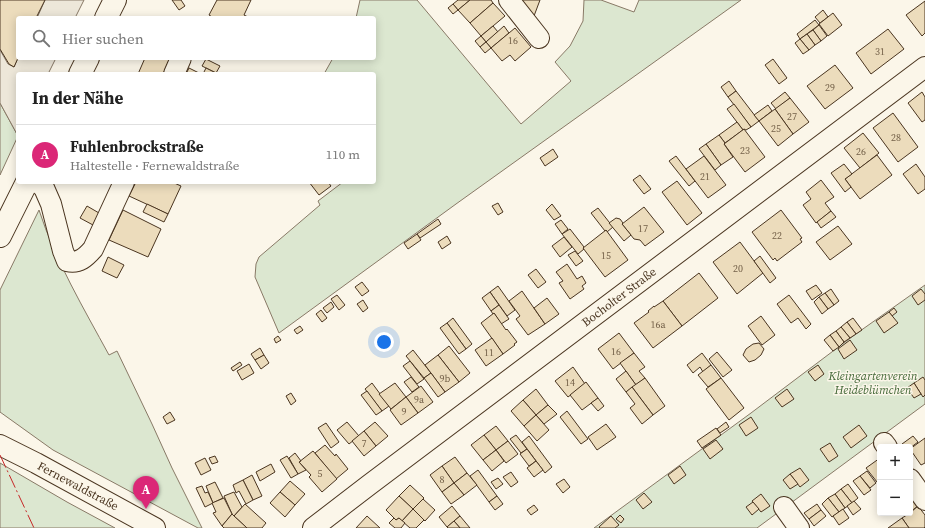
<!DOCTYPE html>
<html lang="de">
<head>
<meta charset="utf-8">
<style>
	:root { --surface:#fff; --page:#f6f6f6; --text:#222; --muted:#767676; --line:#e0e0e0; --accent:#db2777 }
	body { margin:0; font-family:"Source Serif 4",serif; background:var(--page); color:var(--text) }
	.controls { position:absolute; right:12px; bottom:12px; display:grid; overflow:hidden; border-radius:4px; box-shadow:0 2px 10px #0003 }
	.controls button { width:36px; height:36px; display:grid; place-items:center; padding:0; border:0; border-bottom:1px solid var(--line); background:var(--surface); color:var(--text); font:20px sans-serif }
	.you { position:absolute; left:384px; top:342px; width:14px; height:14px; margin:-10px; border:3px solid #fff; border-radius:50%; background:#1a73e8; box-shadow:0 0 0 6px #1a73e833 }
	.badge { display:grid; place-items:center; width:26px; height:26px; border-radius:50%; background:var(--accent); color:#fff; font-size:13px; font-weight:700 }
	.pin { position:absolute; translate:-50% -33px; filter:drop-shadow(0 1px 2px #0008) }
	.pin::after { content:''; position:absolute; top:21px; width:14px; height:12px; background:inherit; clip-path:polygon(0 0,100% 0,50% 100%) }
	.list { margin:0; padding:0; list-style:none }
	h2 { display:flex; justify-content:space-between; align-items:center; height:52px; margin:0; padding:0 16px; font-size:17px }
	h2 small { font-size:13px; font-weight:400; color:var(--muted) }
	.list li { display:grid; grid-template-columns:26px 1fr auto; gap:12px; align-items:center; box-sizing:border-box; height:60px; padding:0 16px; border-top:1px solid var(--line) }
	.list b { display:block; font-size:15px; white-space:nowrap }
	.list p { margin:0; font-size:13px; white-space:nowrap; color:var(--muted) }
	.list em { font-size:13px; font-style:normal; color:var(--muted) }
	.icon { flex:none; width:22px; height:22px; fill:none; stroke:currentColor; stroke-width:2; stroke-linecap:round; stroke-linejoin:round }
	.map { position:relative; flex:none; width:925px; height:528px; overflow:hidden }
	.search { position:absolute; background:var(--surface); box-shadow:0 2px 10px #0003; left:16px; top:16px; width:360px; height:44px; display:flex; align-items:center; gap:10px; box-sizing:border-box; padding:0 14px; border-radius:4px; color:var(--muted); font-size:15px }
	.panel { position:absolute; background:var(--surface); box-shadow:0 2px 10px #0003; left:16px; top:72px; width:360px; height:112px; border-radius:4px }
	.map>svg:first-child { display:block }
	.green { fill:#dce7d0; stroke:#887966 }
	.parking { fill:#ede7d9; stroke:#887966 }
	.building { fill:#ecdcbc; stroke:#4a3520 }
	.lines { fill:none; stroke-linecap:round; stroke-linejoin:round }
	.minor-casing { stroke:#4a3520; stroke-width:22 }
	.major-casing { stroke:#4a3520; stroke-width:24 }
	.minor { stroke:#fbf6e9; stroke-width:20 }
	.major { stroke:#fbf6e9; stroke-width:22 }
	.power { stroke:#c62828; stroke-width:1; stroke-dasharray:14 3 2 3; stroke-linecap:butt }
	.labels { text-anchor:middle; stroke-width:3; stroke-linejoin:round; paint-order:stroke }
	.number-label { font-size:10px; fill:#725f47 }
	.street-label { font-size:12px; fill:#4a3520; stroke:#fbf6e9 }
	.park-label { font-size:12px; font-style:italic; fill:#436837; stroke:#fbf6e9 }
</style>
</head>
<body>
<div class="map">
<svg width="925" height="528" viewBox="0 0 925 528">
	<rect width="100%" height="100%" fill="#fbf6e9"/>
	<g class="green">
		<polygon points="360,0 417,0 521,124 571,81 555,62 570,46 583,21 584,0 601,0 634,12 639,0 741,0 456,204 279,333 255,277 256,264 259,257 320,205 318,201 343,182 374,182 374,74 324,74 333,58 374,58 374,18 356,18"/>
		<polygon points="0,103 18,136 0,175"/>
		<path d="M 39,210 C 55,260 84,309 109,355 L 117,351 L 152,424 L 172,468 L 202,528 L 198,528 L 53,450 L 0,412 L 0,290 Z"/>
		<polygon points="925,285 925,404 757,528 594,528 751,413 853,336"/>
		<polygon points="0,463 67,502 115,528 0,528"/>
	</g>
	<g class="parking">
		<polygon points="45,0 84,0 75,18 37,18"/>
		<polygon points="0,50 8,64 14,67 18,58 56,58 48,74 18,74 18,136 0,103"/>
	</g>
	<g class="building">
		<polygon points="0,0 45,0 36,18 18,18 18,58 14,67 9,64 0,49"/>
		<polygon points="172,0 181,0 185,6 179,10"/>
		<polygon points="217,0 251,0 244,15 248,17 247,18 214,18 209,15"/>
		<polygon points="458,0 470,0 458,10 453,4"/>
		<polygon points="470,0 491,0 493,3 470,23 458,10"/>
		<polygon points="520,0 540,0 534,16"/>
		<polygon points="925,1 925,33 922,36 906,15"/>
		<polygon points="493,3 505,16 481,36 470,23"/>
		<polygon points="453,4 458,10 453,14 448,8"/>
		<polygon points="823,10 828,17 820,23 815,17"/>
		<polygon points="833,13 842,25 828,36 819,24"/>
		<polygon points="815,20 819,25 800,39 797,34"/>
		<polygon points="819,25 827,36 821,41 813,30"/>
		<polygon points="493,26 498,32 486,42 481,36"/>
		<polygon points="504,26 509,33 491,48 486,42"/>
		<polygon points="515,28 531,47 515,61 510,55 502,61 491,48"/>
		<polygon points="888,29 904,49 871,74 856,53"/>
		<polygon points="813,30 821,41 815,45 807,34"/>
		<polygon points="807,34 815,45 809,50 800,39"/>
		<polygon points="481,36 486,42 480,47 475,41"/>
		<polygon points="800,39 809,50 803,54 795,43"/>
		<polygon points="486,42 491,48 485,53 480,47"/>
		<polygon points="145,58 170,58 163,74 138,74"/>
		<polygon points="206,59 220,66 216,73 202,66"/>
		<polygon points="773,59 787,78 779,84 765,65"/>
		<polygon points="835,65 853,88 825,109 807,86"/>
		<polygon points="189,68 201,74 186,74"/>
		<polygon points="206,68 218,74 203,74"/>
		<polygon points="729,81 736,91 728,97 721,87"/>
		<polygon points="736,91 759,121 751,127 728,97"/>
		<polygon points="785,92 790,98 776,109 771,103"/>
		<polygon points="922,92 925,97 925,120 922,122 908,103"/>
		<polygon points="790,98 809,122 793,134 775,109"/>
		<polygon points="734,104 751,127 746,130 744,129 743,130 727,109"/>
		<polygon points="768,105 772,111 759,121 754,115"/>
		<polygon points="775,109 793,134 778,146 759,121"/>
		<polygon points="893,113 918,147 898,162 873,128"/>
		<polygon points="737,122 743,130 725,143 719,135"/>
		<polygon points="744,129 765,157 745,172 724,144"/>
		<polygon points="863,133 879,153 860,168 844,148"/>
		<polygon points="719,135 725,143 724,144 733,157 721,165 706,144"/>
		<polygon points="706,144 721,165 715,170 699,149"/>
		<polygon points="553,149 558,157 545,166 540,158"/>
		<polygon points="877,155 892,175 860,199 845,179"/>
		<polygon points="676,156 695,181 689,186 669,161"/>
		<polygon points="704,156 726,185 708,198 686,169"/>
		<polygon points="844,164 852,174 845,179 851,187 845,192 831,173"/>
		<polygon points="916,164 925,177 925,189 918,194 903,174"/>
		<polygon points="640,175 651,189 644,194 633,180"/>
		<polygon points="821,180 834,197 825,203 831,211 816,223 803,205 811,199 806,192"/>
		<polygon points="677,181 702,213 687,225 662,192"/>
		<polygon points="136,182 172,182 181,186 168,214 129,196"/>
		<polygon points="309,182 328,182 331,186 319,195"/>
		<polygon points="498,203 503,212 498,215 492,206"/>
		<polygon points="147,204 168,214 164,222 143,212"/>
		<polygon points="552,204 561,216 554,220 546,210"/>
		<polygon points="87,206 99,213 93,225 80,218"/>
		<polygon points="644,207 664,232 645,246 640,240 634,239 622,224"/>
		<polygon points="598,208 613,227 607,232 606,230 605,231 591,213"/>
		<polygon points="123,210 161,229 148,257 109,240"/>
		<polygon points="781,210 802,238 800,239 802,242 777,261 775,258 773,260 752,232"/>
		<polygon points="831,211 836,217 821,228 817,222"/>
		<polygon points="616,218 620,219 623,223 622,224 631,235 624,241 609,223"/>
		<polygon points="438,219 441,224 420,238 417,234"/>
		<polygon points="561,220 568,229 562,234 555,224"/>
		<polygon points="838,226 852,244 830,260 816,242"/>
		<polygon points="570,229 584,247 583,248 584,249 578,254 562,234"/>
		<polygon points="606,230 628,260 605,277 583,248"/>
		<polygon points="417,234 421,240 408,249 404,243"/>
		<polygon points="447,236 451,243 442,249 438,242"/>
		<polygon points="564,237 572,247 560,257 552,246"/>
		<polygon points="740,242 763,273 737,294 713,262"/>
		<polygon points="575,251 583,261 576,266 568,255"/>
		<polygon points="760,256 776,278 770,283 754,261"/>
		<polygon points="108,257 124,265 117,278 102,271"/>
		<polygon points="567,264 577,279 582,276 586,283 582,286 584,289 570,299 559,283 563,281 556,272"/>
		<polygon points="536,269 546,282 538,288 528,275"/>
		<polygon points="699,273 718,298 682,326 663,301"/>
		<polygon points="362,282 369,291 362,296 355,287"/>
		<polygon points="816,285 822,293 812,300 806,291"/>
		<polygon points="498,286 515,310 507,316 490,292"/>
		<polygon points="831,289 839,301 834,305 825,293"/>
		<polygon points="921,289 925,294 925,300 918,305 912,296"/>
		<polygon points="522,291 545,324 528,335 516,319 520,316 509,301"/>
		<polygon points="490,292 499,305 491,311 482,298"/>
		<polygon points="825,293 834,305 828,309 819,297"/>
		<polygon points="337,295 345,305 339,310 331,299"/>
		<polygon points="789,295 811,324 806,329 798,318 791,323 777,304"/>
		<polygon points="819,297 828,309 822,314 814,302"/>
		<polygon points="547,298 559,314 545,324 534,308"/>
		<polygon points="363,300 368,308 363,312 357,304"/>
		<polygon points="663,301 682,326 653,348 634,323 649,312 648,311 654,306 654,307"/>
		<polygon points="331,302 334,307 327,313 323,308"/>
		<polygon points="499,305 509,319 501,324 494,313 493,314 491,311"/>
		<polygon points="894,308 897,312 892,316 889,312"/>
		<polygon points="321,310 327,318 322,322 316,314"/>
		<polygon points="889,312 898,323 884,333 876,321"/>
		<polygon points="494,313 506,330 507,329 517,342 514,344 515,345 503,354 481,323"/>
		<polygon points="761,316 775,335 762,345 748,326"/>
		<polygon points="453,318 472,344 466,349 447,323"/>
		<polygon points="853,318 862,330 856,334 847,322"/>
		<polygon points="847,322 856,334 850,338 841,327"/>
		<polygon points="447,323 466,349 459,354 440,328"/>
		<polygon points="300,326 303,330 297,334 294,330"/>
		<polygon points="841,327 850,338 844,342 836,331"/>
		<polygon points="836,331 844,342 839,347 830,335"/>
		<polygon points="619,333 634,353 613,369 598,349"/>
		<polygon points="830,335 839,347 833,351 824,340"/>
		<polygon points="278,336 281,340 276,343 274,339"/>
		<polygon points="492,338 503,354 486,366 475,350"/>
		<polygon points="850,340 857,350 844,359 838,349"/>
		<polygon points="759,343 764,349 761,355 755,360 749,362 743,355 746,349 753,344"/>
		<polygon points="449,346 470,373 459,382 438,355"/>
		<polygon points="260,348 264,355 255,360 251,354"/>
		<polygon points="413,350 431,373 424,378 406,356"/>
		<polygon points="717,352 732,370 723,377 709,359"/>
		<polygon points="634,353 645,367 639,371 645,378 636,385 620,363"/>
		<polygon points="702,353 711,365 703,372 700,367 693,373 687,365"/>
		<polygon points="264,355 269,363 261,369 255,360"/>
		<polygon points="438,355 459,382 445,392 425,365"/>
		<polygon points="410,361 424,379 417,384 403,366"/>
		<polygon points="240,362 242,365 233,371 231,368"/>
		<polygon points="249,364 254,373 242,380 237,371"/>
		<polygon points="711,365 721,378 708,387 698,375"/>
		<polygon points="818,365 824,374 815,381 808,372"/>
		<polygon points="573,367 585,384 568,397 555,381"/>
		<polygon points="626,371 636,385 626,392 616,379"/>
		<polygon points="431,373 445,392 438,397 424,378"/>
		<polygon points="411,377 419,387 412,392 404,382"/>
		<polygon points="923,377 925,380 925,395 923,397 914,383"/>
		<polygon points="645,378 665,406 653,415 632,387"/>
		<polygon points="721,378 744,408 729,420 706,389"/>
		<polygon points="586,382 598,398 582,410 570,395"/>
		<polygon points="372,383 389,406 382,411 365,389"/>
		<polygon points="395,383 406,397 391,409 379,394"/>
		<polygon points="914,383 921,394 914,398 907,388"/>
		<polygon points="421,386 433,402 418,413 406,397"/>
		<polygon points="632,387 653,415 642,424 630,408 635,404 626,392"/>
		<polygon points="536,389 548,405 536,415 523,400"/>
		<polygon points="787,389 794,399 782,407 775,398"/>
		<polygon points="367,391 382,411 376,415 361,395"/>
		<polygon points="291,393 296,401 291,405 286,396"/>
		<polygon points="406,397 418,413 401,425 390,410"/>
		<polygon points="598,398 604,406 598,411 591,403"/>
		<polygon points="523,400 536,415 524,426 511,411"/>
		<polygon points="548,405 557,414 544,424 536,415"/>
		<polygon points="567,411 588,439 581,444 560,417"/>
		<polygon points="170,412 175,420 167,424 163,417"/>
		<polygon points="536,415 549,430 537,441 524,426"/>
		<polygon points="751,417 758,428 746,436 739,425"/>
		<polygon points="347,422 359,436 349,444 337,430"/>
		<polygon points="375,422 388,436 376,446 364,431"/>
		<polygon points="726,422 729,427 720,433 717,429"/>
		<polygon points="326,423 339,442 331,448 318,428"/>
		<polygon points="606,424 616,437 597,450 588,437"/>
		<polygon points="859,425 867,436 851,448 843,437"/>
		<polygon points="496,426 508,441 496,450 484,435"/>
		<polygon points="716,428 721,435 702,448 697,441"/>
		<polygon points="364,431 376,446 364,456 352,441"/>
		<polygon points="484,435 496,450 483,460 471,445"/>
		<polygon points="516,435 527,449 521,453 510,439"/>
		<polygon points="529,436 552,467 545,473 522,442"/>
		<polygon points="913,436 918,442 910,448 910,447 904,447 902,444"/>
		<polygon points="925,438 925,463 921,465 910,449"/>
		<polygon points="716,440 723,449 710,459 703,449"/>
		<polygon points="508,441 518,454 506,463 496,450"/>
		<polygon points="830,443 838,456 829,462 820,449"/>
		<polygon points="325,445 335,456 336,454 348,469 336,479 315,453"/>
		<polygon points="527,449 536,461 529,466 520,454"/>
		<polygon points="496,450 504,461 492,471 483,460"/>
		<polygon points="313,451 337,479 322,492 309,477 311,475 299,462"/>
		<polygon points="295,453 301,461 299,462 306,470 298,474 289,458"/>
		<polygon points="215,456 218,462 212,464 209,458"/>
		<polygon points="287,456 298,474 291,478 280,460"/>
		<polygon points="455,457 467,473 454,483 442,466"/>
		<polygon points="205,458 211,470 201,475 195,463"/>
		<polygon points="880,458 880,480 877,482 866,468"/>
		<polygon points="536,461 543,470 534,477 527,468"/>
		<polygon points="271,464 275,472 260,481 256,472"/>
		<polygon points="442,466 454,483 442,492 430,475"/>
		<polygon points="680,466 686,475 674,484 668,475"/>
		<polygon points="800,468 809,480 800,487 790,474"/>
		<polygon points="478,470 497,496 489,502 470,476"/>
		<polygon points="867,471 876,483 870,488 860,476"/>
		<polygon points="511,472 518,482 511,487 503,477"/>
		<polygon points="467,473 477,485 464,495 454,483"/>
		<polygon points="790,474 798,484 790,489 783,480"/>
		<polygon points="252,475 262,496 253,500 243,480"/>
		<polygon points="860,476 871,490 864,495 853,481"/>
		<polygon points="498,478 503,484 496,489 491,482"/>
		<polygon points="564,479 570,487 563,493 556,484"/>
		<polygon points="243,480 253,500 246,504 239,491 236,493 233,485"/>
		<polygon points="290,481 305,494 295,505 280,492"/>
		<polygon points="215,482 223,498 213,503 206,486"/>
		<polygon points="454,483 464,495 451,504 442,492"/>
		<polygon points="848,484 858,498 852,503 841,489"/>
		<polygon points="410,485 424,498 413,509 399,496"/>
		<polygon points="202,486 205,493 208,492 213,503 205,507 196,488"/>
		<polygon points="841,489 852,503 845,508 835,494"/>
		<polygon points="234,492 242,507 234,516 232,514 224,496"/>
		<polygon points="280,492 295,505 285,517 270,503"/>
		<polygon points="644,493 652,502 643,509 636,500"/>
		<polygon points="761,494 770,506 761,512 752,501"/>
		<polygon points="835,494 845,508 839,512 828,498"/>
		<polygon points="399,496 413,509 402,521 399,518 396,520 386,510"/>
		<polygon points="497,496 503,504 495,510 489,502"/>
		<polygon points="912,497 918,506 910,512 910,498"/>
		<polygon points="224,498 232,514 222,526 213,513 216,512 212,503"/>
		<polygon points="828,498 839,512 832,517 822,504"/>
		<polygon points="423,499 435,510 425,521 413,509"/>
		<polygon points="854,501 861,509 853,515 847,506"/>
		<polygon points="753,502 759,509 752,515 746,507"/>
		<polygon points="245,504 266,523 262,528 247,528 234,516"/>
		<polygon points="817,504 821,510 809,519 804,513"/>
		<polygon points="534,505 538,510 531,515 527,510"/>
		<polygon points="452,506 460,516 447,527 439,517"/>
		<polygon points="918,506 925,515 925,527 924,528 909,528 902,518 910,513"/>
		<polygon points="413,509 424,520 416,528 410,528 402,521"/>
		<polygon points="843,509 849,518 839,525 833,516"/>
		<polygon points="821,510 826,516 814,526 809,519"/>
		<polygon points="232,514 234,516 247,528 224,528 222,526"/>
		<polygon points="620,515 624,519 621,523 616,519"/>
		<polygon points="367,516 380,528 356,528"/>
		<polygon points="460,516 470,528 460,528 454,521"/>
		<polygon points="611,516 619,525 615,528 600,528 599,527"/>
		<polygon points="394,518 396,520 399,518 405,523 401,528 395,528 389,523"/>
		<polygon points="902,518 909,528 888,528"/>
		<polygon points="454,521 460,528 448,528 447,527"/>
	</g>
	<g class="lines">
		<g class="minor-casing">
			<g id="minor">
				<polyline points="509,0 539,38"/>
				<polyline points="174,74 181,58"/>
				<path d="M 37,182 L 44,188 L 51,204 L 63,251 L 67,261 C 79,264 86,257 93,249 L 124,182"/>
				<polyline points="884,443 887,447"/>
				<polyline points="0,445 36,463 155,528"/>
				<polyline points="910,479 925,500"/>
				<polyline points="784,507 799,528"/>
				<polyline points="313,528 369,485 925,67"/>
			</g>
		</g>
		<g class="major-casing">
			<g id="major">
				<polyline points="106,18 115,0"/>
				<polyline points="80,74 88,58"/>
				<polyline points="0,236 27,182"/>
			</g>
		</g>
		<use href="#minor" class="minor"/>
		<use href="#major" class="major"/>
		<polyline class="power" points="0,455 34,528"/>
	</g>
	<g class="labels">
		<g class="number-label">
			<text x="513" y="44">16</text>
			<text x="880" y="55">31</text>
			<text x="830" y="91">29</text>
			<text x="792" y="120">27</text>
			<text x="776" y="132">25</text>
			<text x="896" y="141">28</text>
			<text x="745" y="154">23</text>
			<text x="861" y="155">26</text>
			<text x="705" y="180">21</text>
			<text x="643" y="232">17</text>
			<text x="777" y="239">22</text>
			<text x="606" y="259">15</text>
			<text x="738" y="272">20</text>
			<text x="658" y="328">16a</text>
			<text x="616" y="355">16</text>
			<text x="489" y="356">11</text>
			<text x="445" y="382">9b</text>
			<text x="570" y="386">14</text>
			<text x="419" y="403">9a</text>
			<text x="404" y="415">9</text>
			<text x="364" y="447">7</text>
			<text x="320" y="477">5</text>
			<text x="442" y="483">8</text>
		</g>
		<g class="street-label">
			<text transform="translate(619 297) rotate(-37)" y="4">Bocholter Straße</text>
			<text transform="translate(78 486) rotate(28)" y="4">Fernewaldstraße</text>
		</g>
		<g class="park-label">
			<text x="873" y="380">Kleingartenverein<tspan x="873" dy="14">Heideblümchen</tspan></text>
		</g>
	</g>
</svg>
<div class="controls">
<button>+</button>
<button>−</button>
</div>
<div class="you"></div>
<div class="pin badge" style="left:146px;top:509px">A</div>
<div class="search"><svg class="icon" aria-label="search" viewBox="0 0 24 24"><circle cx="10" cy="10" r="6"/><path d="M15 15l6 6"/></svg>Hier suchen</div>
<section class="panel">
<h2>In der Nähe<small></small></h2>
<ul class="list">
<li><span class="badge">A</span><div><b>Fuhlenbrockstraße</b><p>Haltestelle · Fernewaldstraße</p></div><em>110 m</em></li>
</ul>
</section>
</div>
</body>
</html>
